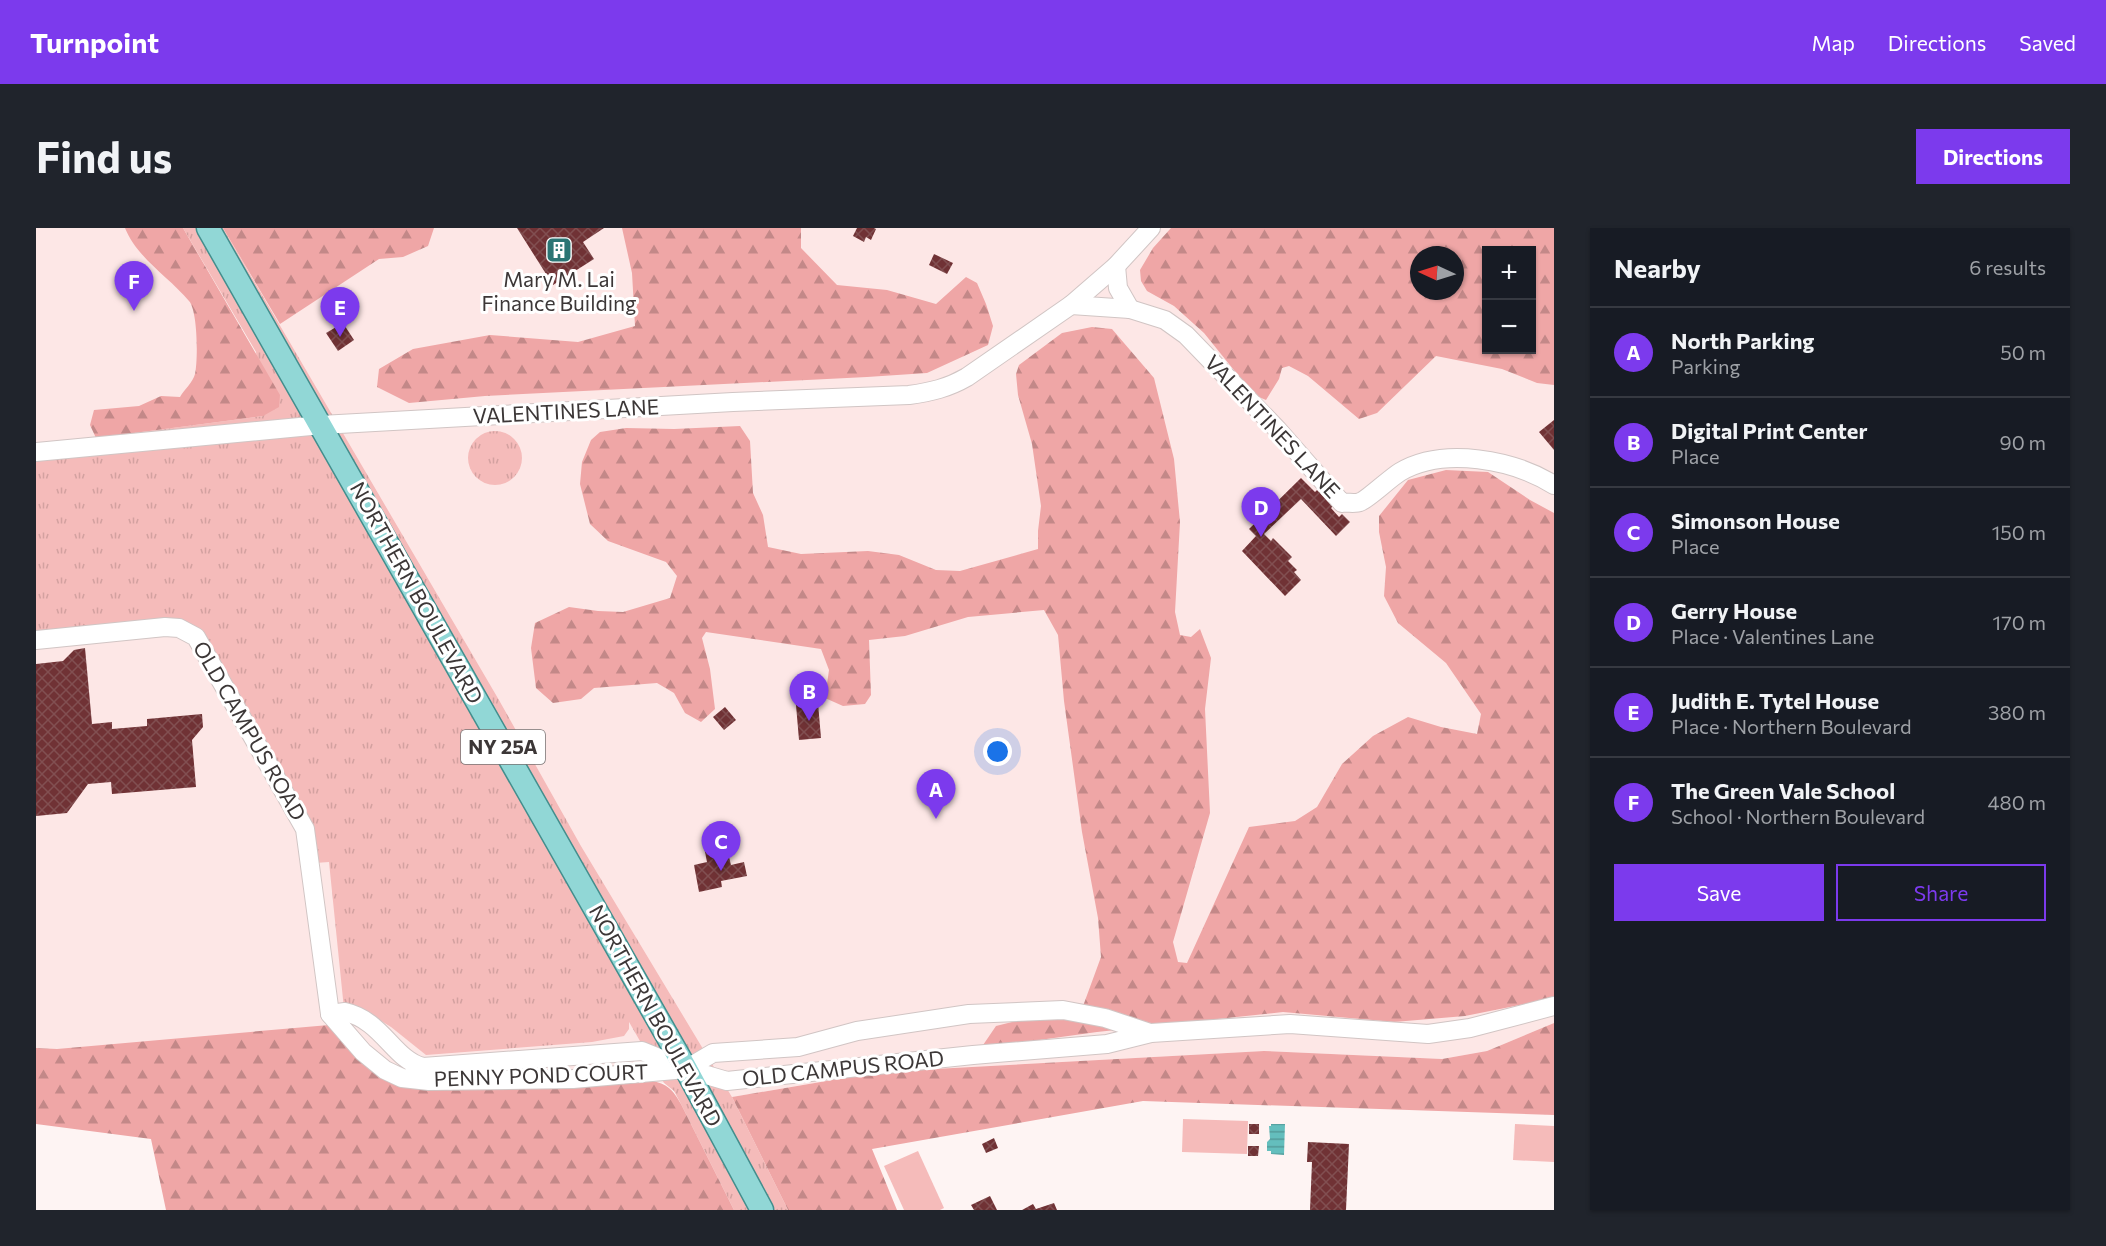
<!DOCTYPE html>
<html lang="en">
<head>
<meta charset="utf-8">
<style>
	:root { --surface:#171b24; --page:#20242c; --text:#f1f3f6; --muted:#9ea1a6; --line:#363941; --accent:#7c3aed }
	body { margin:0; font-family:Commissioner,sans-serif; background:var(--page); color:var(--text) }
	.controls { position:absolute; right:18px; top:18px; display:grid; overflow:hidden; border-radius:0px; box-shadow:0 2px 4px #0004 }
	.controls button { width:54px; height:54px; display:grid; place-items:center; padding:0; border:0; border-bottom:2px solid var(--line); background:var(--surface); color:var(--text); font:30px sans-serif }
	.compass { position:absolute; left:1374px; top:18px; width:54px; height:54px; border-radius:50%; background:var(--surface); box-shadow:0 2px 4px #0004; rotate:274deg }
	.you { position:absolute; left:962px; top:524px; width:21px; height:21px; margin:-15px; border:4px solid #fff; border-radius:50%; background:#1a73e8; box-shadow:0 0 0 9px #1a73e833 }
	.badge { display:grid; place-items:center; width:39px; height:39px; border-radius:50%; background:var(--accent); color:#fff; font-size:20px; font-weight:700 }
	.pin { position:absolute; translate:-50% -50px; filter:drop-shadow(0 2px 3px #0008) }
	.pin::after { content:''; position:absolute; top:32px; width:21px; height:18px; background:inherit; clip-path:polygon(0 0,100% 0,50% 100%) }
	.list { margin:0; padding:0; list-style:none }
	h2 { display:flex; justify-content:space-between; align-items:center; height:78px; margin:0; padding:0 24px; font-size:26px }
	h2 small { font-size:20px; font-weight:400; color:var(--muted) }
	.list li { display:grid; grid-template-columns:39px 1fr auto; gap:18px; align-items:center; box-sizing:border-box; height:90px; padding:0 24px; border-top:2px solid var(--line) }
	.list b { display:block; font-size:22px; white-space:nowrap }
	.list p { margin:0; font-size:20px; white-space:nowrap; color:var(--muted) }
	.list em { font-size:20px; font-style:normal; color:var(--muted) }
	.actions { display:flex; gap:12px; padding:18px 24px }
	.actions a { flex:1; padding:14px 0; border:2px solid var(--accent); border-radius:0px; text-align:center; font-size:21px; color:var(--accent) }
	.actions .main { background:var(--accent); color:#fff }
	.map { position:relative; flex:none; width:1518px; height:982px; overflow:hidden; border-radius:0px }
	header { display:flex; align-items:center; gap:36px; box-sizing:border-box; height:84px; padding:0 30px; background:var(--accent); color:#fff }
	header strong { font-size:28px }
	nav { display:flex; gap:33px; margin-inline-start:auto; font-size:21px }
	.intro { display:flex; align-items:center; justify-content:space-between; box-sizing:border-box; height:144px; padding:0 36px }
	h1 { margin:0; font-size:42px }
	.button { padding:15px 27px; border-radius:0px; background:var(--accent); color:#fff; font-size:21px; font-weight:700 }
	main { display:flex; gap:36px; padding:0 36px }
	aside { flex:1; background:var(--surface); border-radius:0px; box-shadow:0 2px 4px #0004 }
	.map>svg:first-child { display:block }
	.built { fill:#fde7e6; fill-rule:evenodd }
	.grass { fill:url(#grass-tufts) }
	.forest { fill:url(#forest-firs); fill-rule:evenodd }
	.green { fill:#f5bbba }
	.water { fill:url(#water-rules) }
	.building { fill:url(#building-cross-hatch) }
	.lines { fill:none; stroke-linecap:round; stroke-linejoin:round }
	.minor-casing { stroke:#d1c5c4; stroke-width:20 }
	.major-casing { stroke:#438e8d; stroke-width:25 }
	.minor { stroke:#fff; stroke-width:18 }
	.major { stroke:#91d7d6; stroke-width:22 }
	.labels { text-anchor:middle; stroke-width:6; stroke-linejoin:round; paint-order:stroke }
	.shield { fill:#fff; stroke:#767373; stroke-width:1.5 }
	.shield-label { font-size:20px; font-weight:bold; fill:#3c3737 }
	.poi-label { font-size:21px; fill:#3c3737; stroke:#fff }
	.street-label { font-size:21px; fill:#3c3737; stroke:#fff }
</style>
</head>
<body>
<header>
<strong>Turnpoint</strong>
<nav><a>Map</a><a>Directions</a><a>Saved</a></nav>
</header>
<div class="intro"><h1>Find us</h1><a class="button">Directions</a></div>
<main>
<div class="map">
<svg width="1518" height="982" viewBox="0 0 1518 982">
	<defs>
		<pattern id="grass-tufts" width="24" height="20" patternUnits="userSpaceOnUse" patternTransform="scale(1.5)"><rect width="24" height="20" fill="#f5bbba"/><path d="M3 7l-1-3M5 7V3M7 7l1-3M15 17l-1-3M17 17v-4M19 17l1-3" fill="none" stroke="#d3a1a0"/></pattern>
		<pattern id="forest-firs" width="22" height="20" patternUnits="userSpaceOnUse" patternTransform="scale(1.5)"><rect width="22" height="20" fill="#efa6a6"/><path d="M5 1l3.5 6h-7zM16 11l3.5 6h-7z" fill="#c38888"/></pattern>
		<pattern id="water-rules" width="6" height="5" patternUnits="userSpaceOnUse" patternTransform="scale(1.5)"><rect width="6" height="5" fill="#64bebd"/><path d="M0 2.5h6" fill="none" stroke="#549b9a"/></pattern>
		<pattern id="building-cross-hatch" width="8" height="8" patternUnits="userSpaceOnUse" patternTransform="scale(1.5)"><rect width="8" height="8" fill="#703235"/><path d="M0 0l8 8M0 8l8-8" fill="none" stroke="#814f51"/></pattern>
	</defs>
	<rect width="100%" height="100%" fill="#fef4f3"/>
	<g class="built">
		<polygon points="0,0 147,0 227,188 505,640 628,855 615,853 565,856 0,820"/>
		<path d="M 187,0 L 1518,0 L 1518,795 L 1451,823 L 1406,831 L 1228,823 L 843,844 L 696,869 L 545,618 L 463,472 ZM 1450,22 L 1496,22 L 1496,122 L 1450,122 ZM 1383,27 L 1419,27 L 1419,63 L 1383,63 Z"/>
	</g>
	<g class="grass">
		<polygon points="147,0 187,0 463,472 545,618 696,869 752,982 698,982 645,876 638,863 628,855 593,794 593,801 588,808 556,814 390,827 355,799 334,786 308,781 293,634 279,635 156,404 0,410 0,224 60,210 227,188 220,124"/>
		<circle cx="459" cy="230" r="27"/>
	</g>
	<g class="forest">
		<path d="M 89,0 L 147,0 L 244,167 L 243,179 L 227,188 L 60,210 L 54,197 L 58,182 L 103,178 L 125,168 L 144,169 C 148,162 157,154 159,146 C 162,133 162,83 153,73 C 133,49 101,30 89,0 Z"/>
		<polygon points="187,0 398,0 392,18 367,29 343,31 244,96"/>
		<polygon points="586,0 765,0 765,20 801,57 851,62 900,76 930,49 941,55 950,76 957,98 952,117 891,145 831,149 449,168 373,175 341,159 343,141 377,121 454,107 542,114 599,98 596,45"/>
		<path d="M 1135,0 L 1518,0 L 1518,157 L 1501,155 L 1466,141 L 1400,128 L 1341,185 L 1323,191 L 1272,148 L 1253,138 L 1246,140 L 1243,151 L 1230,172 L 1218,167 L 1168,105 L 1138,78 L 1111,63 L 1105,53 L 1104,42 L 1117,20 ZM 1450,22 L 1496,22 L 1496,122 L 1450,122 ZM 1383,27 L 1419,27 L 1419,63 L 1383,63 Z"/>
		<polygon points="1056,99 1076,101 1118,150 1138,231 1144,294 1139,384 1144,407 1155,409 1164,401 1175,430 1169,481 1174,585 1137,714 1142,734 1151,735 1213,599 1259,593 1281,579 1306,536 1337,508 1372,489 1405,499 1441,506 1445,486 1410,435 1362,395 1348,368 1350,339 1343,304 1343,288 1372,252 1410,242 1452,244 1494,272 1518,285 1518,770 1429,788 1358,794 1247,784 1061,804 945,820 960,798 984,792 1043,789 1065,729 1062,690 1046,604 1028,473 1022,407 1008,382 932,389 869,408 833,412 835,467 829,476 807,478 789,470 793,442 785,421 670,404 666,410 674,441 679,481 665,494 649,485 638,465 621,455 558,460 545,471 517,475 500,460 495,420 499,395 533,379 562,383 587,384 634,370 641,348 630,334 572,313 554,296 544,256 546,234 555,212 564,204 590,200 638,201 704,198 714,213 717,265 727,287 732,319 765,326 832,323 863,327 900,342 924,343 1002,321 1002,303 1005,278 996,216 982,167 980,146 983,137 1026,105"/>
		<polygon points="1518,795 1518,887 1107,873 836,921 861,982 752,982 696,869 843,844 1228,823 1406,831 1451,823"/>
		<path d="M 293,797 L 364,856 L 615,853 C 631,855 637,862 645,876 L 698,982 L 130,982 L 115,911 L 0,896 L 0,820 L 21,821 Z"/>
	</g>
	<g class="green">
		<polygon points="1147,891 1212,893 1211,926 1146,924"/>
		<polygon points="1479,896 1518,898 1518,934 1477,932"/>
		<polygon points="882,923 908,980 904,982 868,982 848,938"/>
	</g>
	<polygon class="water" points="1235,896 1249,896 1248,927 1235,926 1235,923 1231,923 1231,914 1234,911 1233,898 1235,898"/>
	<g class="building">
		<polygon points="481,0 568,0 547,14 558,31 517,57"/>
		<polygon points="821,0 838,0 840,1 835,12 830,9 828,14 817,8"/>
		<polygon points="898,26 917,35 911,46 893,37"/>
		<polygon points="307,95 318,112 302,123 290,105"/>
		<polygon points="1518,192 1518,222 1503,204"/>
		<polygon points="1265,250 1279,264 1282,261 1298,277 1295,280 1303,289 1306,286 1314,294 1300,308 1265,271 1228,306 1235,313 1237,310 1256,329 1252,333 1261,342 1258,344 1265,352 1249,368 1206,323 1220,308 1213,301"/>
		<polygon points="49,420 56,496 76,494 76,501 111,498 111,491 166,486 167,499 156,512 160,559 76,566 75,554 52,556 31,585 0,588 0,436 27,433 38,422"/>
		<polygon points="782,475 785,510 763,512 760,477"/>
		<polygon points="689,479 700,492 688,502 677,489"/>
		<polygon points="677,612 681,632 693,629 695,637 708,634 711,648 685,653 686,659 663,664 658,637 671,634 667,614"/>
		<rect x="1213" y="896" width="10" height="10"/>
		<polygon points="958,910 962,920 950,925 946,916"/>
		<polygon points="1272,914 1313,916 1310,982 1274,982 1276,934 1271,934"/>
		<polygon points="1212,918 1223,918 1222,928 1212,928"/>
		<polygon points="954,968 961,982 938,982 935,977"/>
		<polygon points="1018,975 1021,982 986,982 997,976 1000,981"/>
	</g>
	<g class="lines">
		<g class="minor-casing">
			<g id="minor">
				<polyline points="1080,38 1082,60 1094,81"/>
				<path d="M 1035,77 L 1094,81 L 1129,92 L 1150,107 L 1242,202 L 1306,275 C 1311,274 1319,276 1324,274 C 1331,272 1354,250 1364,244 C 1408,218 1478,232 1518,257"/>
				<path d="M 0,224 L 285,197 L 697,174 L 873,167 C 895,164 912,160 931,149 L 1035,77 L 1080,38 L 1115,0"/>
				<polyline points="0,412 129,399 143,400 160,409 269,601 294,786"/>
				<path d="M 309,784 C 346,792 358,832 387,839 L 606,823 L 650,841 L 537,851 L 393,853 L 366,850 L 349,842 L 327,824 L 294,786 Z"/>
				<polyline points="650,841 691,853 937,827 1071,816 1115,805 1254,796 1392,806 1434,800 1518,778"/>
				<polyline points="650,841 677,825 762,819 821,803 933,786 1027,782 1069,790 1114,805"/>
			</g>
		</g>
		<g class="major-casing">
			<polyline id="major" points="172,0 650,841 726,982"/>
		</g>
		<use href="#minor" class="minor"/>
		<use href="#major" class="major"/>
	</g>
	<defs>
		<g id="building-square" transform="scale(1.35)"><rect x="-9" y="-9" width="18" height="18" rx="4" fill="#2b7574" stroke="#fff"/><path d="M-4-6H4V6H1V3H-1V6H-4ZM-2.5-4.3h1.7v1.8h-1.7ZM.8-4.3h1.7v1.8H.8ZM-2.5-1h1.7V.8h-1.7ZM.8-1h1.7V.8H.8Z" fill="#fff"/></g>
	</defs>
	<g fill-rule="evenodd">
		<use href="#building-square" x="523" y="22"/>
	</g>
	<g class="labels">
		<rect class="shield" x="425" y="502" width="84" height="34" rx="4.5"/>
		<g class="shield-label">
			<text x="467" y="526">NY 25A</text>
		</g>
		<g class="poi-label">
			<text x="523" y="59">Mary M. Lai<tspan x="523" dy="24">Finance Building</tspan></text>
		</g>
		<g class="street-label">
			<text transform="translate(530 184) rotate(-3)" y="7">VALENTINES LANE</text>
			<text transform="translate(1236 199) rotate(47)" y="7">VALENTINES LANE</text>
			<text transform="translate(380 365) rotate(61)" y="7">NORTHERN BOULEVARD</text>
			<text transform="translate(213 503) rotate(60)" y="7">OLD CAMPUS ROAD</text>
			<text transform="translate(619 788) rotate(61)" y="7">NORTHERN BOULEVARD</text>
			<text transform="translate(807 841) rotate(-6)" y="7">OLD CAMPUS ROAD</text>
			<text transform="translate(505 848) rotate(-2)" y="7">PENNY POND COURT</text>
		</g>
	</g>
</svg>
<div class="controls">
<button>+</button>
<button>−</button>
</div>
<svg class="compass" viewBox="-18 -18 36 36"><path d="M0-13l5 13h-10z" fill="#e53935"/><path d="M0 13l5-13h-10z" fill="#9ea1a6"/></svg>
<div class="you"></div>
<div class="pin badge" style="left:900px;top:591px">A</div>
<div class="pin badge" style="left:773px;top:493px">B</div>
<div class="pin badge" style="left:685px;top:643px">C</div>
<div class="pin badge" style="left:1225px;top:309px">D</div>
<div class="pin badge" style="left:304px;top:109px">E</div>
<div class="pin badge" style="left:98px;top:83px">F</div>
</div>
<aside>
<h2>Nearby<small>6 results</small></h2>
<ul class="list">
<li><span class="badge">A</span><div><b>North Parking</b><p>Parking</p></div><em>50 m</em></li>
<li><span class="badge">B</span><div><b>Digital Print Center</b><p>Place</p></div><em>90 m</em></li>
<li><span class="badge">C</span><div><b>Simonson House</b><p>Place</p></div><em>150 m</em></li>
<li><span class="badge">D</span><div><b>Gerry House</b><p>Place · Valentines Lane</p></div><em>170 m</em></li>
<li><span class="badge">E</span><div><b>Judith E. Tytel House</b><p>Place · Northern Boulevard</p></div><em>380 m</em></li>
<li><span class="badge">F</span><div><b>The Green Vale School</b><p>School · Northern Boulevard</p></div><em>480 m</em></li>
</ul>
<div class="actions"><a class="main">Save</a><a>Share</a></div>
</aside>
</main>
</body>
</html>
